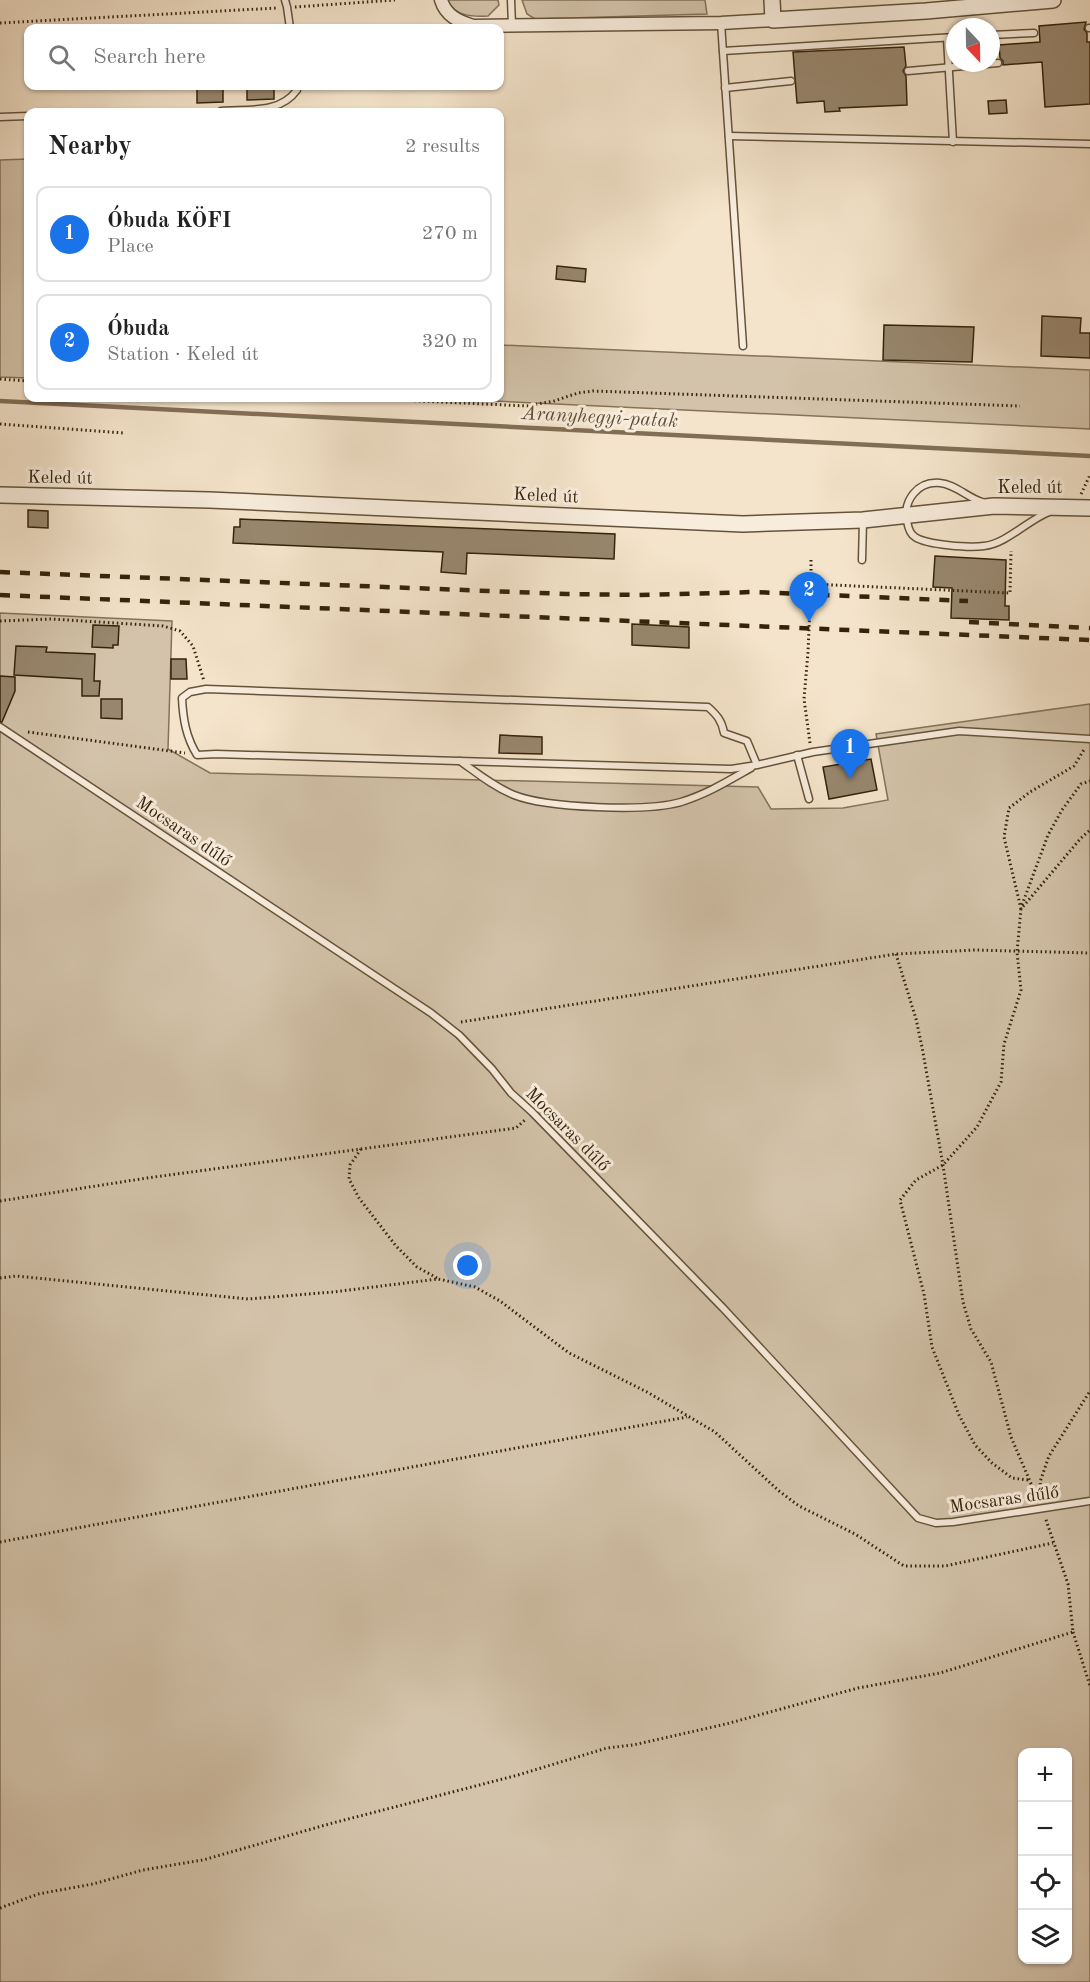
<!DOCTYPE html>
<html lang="en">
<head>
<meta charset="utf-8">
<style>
	:root { --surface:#fff; --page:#f6f6f6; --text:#222; --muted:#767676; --line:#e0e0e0; --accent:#1a73e8 }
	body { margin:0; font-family:"Old Standard TT",serif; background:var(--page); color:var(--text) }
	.controls { position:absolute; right:18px; bottom:18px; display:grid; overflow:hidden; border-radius:12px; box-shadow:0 2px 4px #0004 }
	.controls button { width:54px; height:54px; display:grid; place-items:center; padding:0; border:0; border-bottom:2px solid var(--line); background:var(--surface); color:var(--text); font:30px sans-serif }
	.compass { position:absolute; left:946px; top:18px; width:54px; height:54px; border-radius:50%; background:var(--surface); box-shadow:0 2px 4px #0004; rotate:158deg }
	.you { position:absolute; left:468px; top:1266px; width:21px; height:21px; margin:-15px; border:4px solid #fff; border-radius:50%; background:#1a73e8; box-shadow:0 0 0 9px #1a73e833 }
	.badge { display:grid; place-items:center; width:39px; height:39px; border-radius:50%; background:var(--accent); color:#fff; font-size:20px; font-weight:700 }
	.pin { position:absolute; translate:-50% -50px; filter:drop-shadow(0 2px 3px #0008) }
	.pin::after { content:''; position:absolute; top:32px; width:21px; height:18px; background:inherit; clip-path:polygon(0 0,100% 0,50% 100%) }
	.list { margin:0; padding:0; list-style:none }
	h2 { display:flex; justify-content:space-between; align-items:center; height:78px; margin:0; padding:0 24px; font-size:26px }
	h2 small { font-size:20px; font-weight:400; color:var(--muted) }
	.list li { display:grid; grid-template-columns:39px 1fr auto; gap:18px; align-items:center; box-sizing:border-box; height:96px; margin:0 12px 12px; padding:0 12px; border:2px solid var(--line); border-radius:12px }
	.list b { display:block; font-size:22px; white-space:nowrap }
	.list p { margin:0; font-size:20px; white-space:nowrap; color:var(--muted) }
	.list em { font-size:20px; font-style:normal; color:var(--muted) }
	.icon { flex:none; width:33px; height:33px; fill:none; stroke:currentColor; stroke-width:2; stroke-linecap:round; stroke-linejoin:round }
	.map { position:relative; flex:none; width:1090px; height:1982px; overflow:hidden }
	.search { position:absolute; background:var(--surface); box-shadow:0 2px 4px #0004; left:24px; top:24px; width:480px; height:66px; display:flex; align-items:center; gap:15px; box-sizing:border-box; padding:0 21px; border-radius:12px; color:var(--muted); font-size:22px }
	.panel { position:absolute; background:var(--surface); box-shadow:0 2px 4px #0004; left:24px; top:108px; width:480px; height:294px; border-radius:12px }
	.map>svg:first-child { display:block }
	.green { fill:#d3c3aa; stroke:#84735a; stroke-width:1.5; fill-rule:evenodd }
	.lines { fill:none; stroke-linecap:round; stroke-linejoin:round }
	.stream { stroke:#806f56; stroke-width:4.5 }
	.building { fill:#98876e; stroke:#34230a; stroke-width:1.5 }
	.service-casing { stroke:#64533a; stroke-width:9 }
	.minor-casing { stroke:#64533a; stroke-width:15 }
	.tertiary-casing { stroke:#64533a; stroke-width:18 }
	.path { stroke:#34230a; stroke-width:3; stroke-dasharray:1.5 3; stroke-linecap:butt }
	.service { stroke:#f8eddd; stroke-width:6 }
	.minor { stroke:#f8eddd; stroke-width:12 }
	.tertiary { stroke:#f8eddd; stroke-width:15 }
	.rail { stroke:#34230a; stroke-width:4.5; stroke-dasharray:10 10; stroke-linecap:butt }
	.labels { text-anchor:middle; stroke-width:6; stroke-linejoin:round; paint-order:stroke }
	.street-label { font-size:18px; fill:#34230a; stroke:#f8eddd }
	.water-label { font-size:20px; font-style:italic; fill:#604f36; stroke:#f8eddd }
</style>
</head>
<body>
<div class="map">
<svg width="1090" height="1982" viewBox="0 0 1090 1982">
	<rect width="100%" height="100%" fill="#f4e4cb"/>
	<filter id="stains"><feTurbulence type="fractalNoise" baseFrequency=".00333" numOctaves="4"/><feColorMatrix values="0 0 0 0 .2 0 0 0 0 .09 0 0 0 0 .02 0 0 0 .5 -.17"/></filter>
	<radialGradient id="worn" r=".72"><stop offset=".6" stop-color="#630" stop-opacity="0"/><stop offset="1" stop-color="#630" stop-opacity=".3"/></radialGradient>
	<g class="green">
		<path d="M 447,0 L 498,0 L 499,5 L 488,16 C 471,17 455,16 447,0 Z"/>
		<polygon points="522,0 705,0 707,14 535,19 527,14"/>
		<polygon points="28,159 28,378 0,377 0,160"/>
		<polygon points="500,345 1090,370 1090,429 429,398 500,398"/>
		<path d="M 0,613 L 172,621 L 168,749 L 210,773 L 758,787 L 771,809 L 843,808 L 888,800 L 876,734 L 1090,704 L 1090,1982 L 0,1982 ZM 1022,1752 L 1068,1752 L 1068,1960 L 1022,1960 Z"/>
	</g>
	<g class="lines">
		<polyline class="stream" points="0,401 1090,456"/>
	</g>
	<g class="building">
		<polygon points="1086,22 1084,29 1087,33 1087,42 1090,42 1090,104 1045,107 1042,62 1003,65 1003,61 1000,58 999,45 1040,42 1039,26"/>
		<polygon points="904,47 906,66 903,71 906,76 907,105 839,108 840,111 825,112 824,101 797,103 793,52"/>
		<polygon points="197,86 223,86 223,102 197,103"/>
		<polygon points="247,86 274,86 274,99 247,100"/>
		<polygon points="1006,100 1007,113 989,114 988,101"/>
		<polygon points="557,266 586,269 585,282 556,279"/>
		<polygon points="1042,316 1081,318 1080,333 1090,333 1090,358 1041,356"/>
		<polygon points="884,325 974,327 972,362 883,360"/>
		<polygon points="28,510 48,511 48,528 28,527"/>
		<polygon points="240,519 615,534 614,559 467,553 466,574 441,572 443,552 233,543 234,527 240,527"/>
		<polygon points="935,556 1006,560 1005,606 1009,606 1009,620 951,618 952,588 933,587"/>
		<polygon points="632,624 689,627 689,648 632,645"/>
		<polygon points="93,625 119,626 118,645 113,645 113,648 92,647"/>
		<polygon points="16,646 47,647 46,652 95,654 94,681 100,681 99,696 82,696 82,679 14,675"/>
		<polygon points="171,659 186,659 187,679 171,679"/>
		<polygon points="0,676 15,677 15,691 2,722 0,722"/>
		<polygon points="101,699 122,699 122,719 101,718"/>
		<polygon points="500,735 542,737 542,754 499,753"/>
		<polygon points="871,759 877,790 829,799 823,767"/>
	</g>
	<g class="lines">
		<g class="service-casing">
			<g id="service">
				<polyline points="285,0 287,7 290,28"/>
				<polyline points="511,0 512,25"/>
				<polyline points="721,23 743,346"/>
				<polyline points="1089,28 1090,28"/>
				<polyline points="991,35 1034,33"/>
				<polyline points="947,38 953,142"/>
				<polyline points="723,51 955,37"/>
				<polyline points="908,71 998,63"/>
				<polyline points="725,88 791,81"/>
				<path d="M 221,111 C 248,109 280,114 297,90 L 297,86"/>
				<polyline points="0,117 28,116"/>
				<polyline points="729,136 1090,144"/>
				<path d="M 982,502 C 968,498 955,484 940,483 C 917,481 903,501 907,521 C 908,527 910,534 915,537 C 927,545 969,548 984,546 C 1006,544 1028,520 1049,512"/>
				<polyline points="862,560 863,521"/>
				<polyline points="0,727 431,1013 459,1035 492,1069 511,1093 532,1112 723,1308 918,1518 936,1523 953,1522 1090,1501"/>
				<polyline points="797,755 809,799"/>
				<path d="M 460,761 C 477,773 494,787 514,795 C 547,808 647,812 681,802 C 707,794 728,781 751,768"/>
				<path d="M 757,765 L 747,741 L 724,733 C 722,721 717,715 708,707 L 206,689 L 190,692 L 182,698 C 183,719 186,737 197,755 L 216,754 L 731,769 L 757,765 L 813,752 L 959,731 L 1090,739"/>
			</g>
		</g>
		<g class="minor-casing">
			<path id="minor" d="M 441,0 C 446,16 458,21 473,26 L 721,23 L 773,20"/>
		</g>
		<g class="tertiary-casing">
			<g id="tertiary">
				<polyline points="772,0 773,20 926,11 1053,0"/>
				<polyline points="0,495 209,500 743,524 863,520 994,506 1090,508"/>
			</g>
		</g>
		<g class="path">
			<polyline points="295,7 395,0"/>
			<polyline points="0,23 277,8"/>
			<polyline points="142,112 210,111"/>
			<polyline points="0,379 28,381"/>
			<polyline points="356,398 527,406 554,401 578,393 593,391 1020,406"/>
			<polyline points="0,424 124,433"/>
			<polyline points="1081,494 1090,475"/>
			<polyline points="811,584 811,558"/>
			<polyline points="0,621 51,619 163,626 180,631 193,646 204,681"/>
			<polyline points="28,732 185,753"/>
			<polyline points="810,743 804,699 808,652 811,584 1010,593 1011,551"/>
			<polyline points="1022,905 1048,835 1062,810 1081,784 1090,781"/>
			<polyline points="1021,909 1004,837 1009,808 1030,792 1074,766 1085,748"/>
			<polyline points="896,954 916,1019 922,1047 943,1165 963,1302 971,1329 991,1362 1011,1437 1038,1500"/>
			<polyline points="461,1022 896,954 975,950 1090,953"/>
			<polyline points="361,1149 350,1165 349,1179 359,1198 396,1246 417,1267 437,1278"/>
			<polyline points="0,1201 147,1178 516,1128 525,1120"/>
			<polyline points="0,1278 16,1276 248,1299 333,1292 438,1279 475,1287 500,1301 569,1353 647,1392 715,1432 779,1491 799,1506 855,1534 904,1566 945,1566 1053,1543"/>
			<polyline points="1028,1480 1012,1478 992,1463 975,1445 959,1415 932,1347 924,1294 900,1200 916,1180 943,1165 977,1127 1001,1082 1004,1044 1021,990 1017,952 1021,909 1081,838 1090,830"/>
			<polyline points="1042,1498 1040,1482 1049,1456 1090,1391"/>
			<polyline points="0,1542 687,1417"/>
			<polyline points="1073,1632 1090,1686"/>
			<polyline points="0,1908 38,1894 93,1884 143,1870 203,1860 329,1824 518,1775 607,1748 633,1745 726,1724 858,1688 940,1673 1073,1632 1068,1584 1045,1517"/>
		</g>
		<use href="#service" class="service"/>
		<use href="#minor" class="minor"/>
		<use href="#tertiary" class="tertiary"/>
		<g class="rail">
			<polyline points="0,572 566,594 639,595 754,592 968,601"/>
			<polyline points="0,595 1090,640"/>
			<polyline points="969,622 1090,628"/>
		</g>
	</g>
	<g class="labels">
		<g class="street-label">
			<text transform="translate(60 477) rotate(1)" y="6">Keled út</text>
			<text x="1030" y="493">Keled út</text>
			<text transform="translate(546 495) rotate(3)" y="6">Keled út</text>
			<text transform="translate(184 831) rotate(34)" y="6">Mocsaras dűlő</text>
			<text transform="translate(568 1129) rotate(45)" y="6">Mocsaras dűlő</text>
			<text transform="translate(1004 1499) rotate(-8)" y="6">Mocsaras dűlő</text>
		</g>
		<g class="water-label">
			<text transform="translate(600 416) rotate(3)" y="7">Aranyhegyi-patak</text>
		</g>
	</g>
	<rect width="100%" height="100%" filter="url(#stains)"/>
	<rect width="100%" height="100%" fill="url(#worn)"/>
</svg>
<div class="controls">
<button>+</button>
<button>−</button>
<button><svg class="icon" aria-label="locate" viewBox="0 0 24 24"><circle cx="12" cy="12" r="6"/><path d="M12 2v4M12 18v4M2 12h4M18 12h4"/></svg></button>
<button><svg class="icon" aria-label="layers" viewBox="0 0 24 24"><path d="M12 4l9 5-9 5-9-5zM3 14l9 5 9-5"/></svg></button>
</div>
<svg class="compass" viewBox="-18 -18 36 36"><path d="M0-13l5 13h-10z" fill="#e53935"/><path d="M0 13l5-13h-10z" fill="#767676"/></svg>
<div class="you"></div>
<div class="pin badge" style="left:850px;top:779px">1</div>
<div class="pin badge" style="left:809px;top:622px">2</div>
<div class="search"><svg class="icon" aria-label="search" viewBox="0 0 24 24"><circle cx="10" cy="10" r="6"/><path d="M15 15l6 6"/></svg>Search here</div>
<section class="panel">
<h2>Nearby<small>2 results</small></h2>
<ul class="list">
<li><span class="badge">1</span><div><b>Óbuda KÖFI</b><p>Place</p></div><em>270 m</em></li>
<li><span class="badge">2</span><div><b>Óbuda</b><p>Station · Keled út</p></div><em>320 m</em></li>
</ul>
</section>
</div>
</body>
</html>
